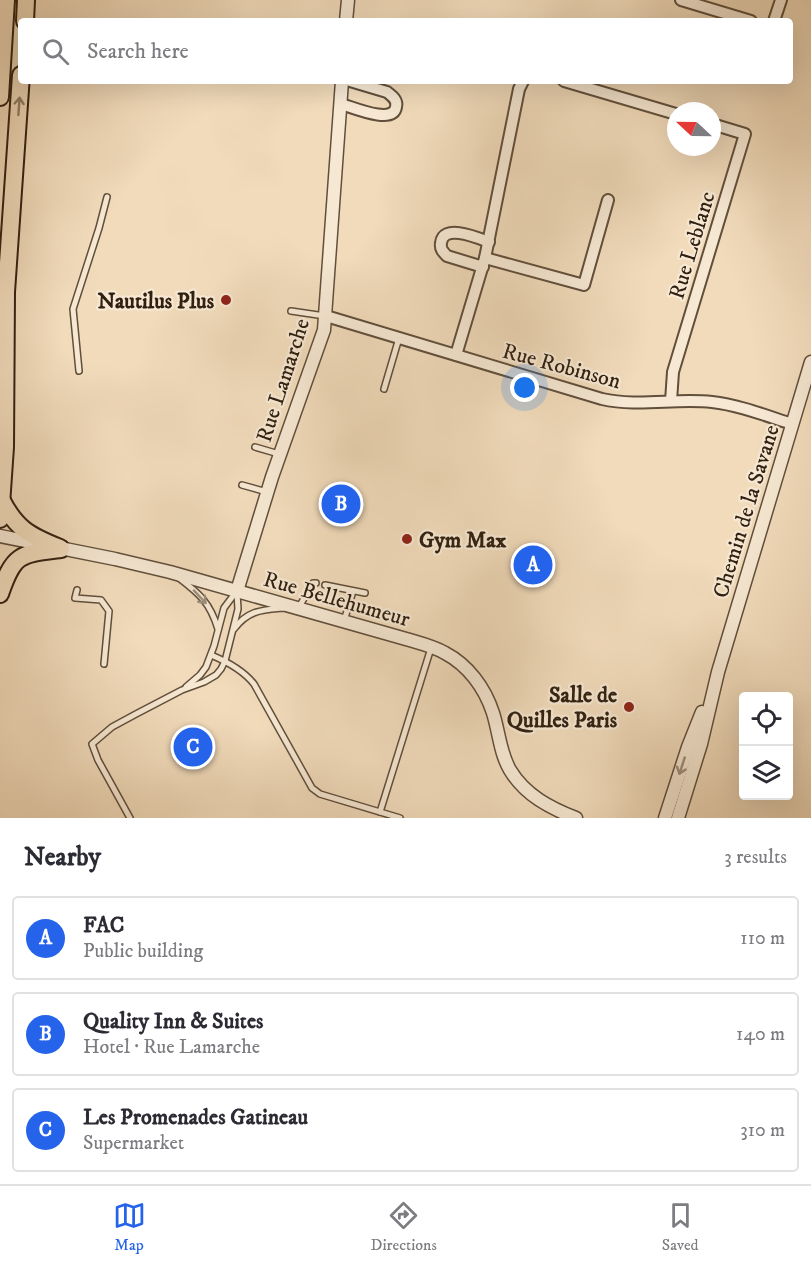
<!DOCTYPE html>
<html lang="en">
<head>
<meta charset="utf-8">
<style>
	:root { --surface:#fff; --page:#f2f2f3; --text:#2b2b33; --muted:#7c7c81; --line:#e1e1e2; --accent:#2563eb }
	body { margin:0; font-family:"IM FELL DW Pica",serif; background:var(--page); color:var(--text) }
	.controls { position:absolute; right:18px; bottom:18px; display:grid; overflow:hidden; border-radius:6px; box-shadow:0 6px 24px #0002 }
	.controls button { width:54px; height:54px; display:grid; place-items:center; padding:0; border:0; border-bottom:2px solid var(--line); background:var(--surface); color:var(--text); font:30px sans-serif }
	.compass { position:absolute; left:667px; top:102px; width:54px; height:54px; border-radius:50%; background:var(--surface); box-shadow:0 6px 24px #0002; rotate:292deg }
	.you { position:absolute; left:525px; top:388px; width:21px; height:21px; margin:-15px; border:4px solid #fff; border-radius:50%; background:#1a73e8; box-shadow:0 0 0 9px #1a73e833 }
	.badge { display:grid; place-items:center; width:39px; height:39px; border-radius:50%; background:var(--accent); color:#fff; font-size:20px; font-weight:700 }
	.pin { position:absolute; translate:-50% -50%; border:3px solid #fff; box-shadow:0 2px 6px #0006 }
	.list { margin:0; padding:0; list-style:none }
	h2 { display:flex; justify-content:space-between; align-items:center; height:78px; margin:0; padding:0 24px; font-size:26px }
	h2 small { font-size:20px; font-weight:400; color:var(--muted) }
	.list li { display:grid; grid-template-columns:39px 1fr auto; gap:18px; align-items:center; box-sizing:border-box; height:84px; margin:0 12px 12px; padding:0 12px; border:2px solid var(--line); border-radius:6px }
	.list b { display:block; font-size:22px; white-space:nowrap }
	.list p { margin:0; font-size:20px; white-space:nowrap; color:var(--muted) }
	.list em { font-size:20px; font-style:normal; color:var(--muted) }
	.icon { flex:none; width:33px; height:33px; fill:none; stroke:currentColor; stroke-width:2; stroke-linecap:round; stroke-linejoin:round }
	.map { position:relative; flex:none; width:811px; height:818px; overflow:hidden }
	.search { position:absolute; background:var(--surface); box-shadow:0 6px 24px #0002; left:18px; right:18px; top:18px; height:66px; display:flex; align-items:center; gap:15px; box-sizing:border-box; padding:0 21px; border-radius:6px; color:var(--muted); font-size:22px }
	.sheet { height:366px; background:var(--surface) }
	nav { display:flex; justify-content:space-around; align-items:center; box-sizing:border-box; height:84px; border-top:2px solid var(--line); background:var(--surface); font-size:16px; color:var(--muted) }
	nav a { display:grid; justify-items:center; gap:3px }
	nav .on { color:var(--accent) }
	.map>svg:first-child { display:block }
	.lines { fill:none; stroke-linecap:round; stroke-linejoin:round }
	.service-casing { stroke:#614f3c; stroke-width:8 }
	.minor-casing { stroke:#614f3c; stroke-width:14 }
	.tertiary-casing { stroke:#614f3c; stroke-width:15 }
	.primary-casing { stroke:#312011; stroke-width:20 }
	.service { stroke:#f6e8d3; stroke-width:5 }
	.minor { stroke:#f6e8d3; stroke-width:10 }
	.tertiary { stroke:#f6e8d3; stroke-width:12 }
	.primary { stroke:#f1dbbb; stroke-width:16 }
	.oneway { stroke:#917e66 }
	.oneway2 { stroke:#9d8e7c }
	.poi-dot { fill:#8f2418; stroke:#f6e8d3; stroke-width:2 }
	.labels { text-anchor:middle; stroke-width:4.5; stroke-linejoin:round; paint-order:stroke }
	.street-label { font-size:22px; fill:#312011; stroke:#f6e8d3 }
	.poi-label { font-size:22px; font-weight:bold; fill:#312011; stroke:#f6e8d3; text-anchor:end }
</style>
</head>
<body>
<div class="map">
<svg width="811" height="818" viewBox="0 0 811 818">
	<rect width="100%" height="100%" fill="#f1dbbb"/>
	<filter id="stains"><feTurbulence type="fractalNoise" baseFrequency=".00333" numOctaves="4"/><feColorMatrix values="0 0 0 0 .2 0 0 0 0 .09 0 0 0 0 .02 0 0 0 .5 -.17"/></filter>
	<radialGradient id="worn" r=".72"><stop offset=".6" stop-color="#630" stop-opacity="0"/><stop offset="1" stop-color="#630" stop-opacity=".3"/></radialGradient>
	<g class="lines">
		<g class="service-casing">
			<g id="service">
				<polyline points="291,311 325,316"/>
				<polyline points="79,371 73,309 99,228 107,197"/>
				<polyline points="384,389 399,338"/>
				<polyline points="255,447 279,454"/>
				<polyline points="242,485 267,492"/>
				<path d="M 179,578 C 200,594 210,603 218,629"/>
				<polyline points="325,585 365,593"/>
				<polyline points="77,590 75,598 101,600 109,611 104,664"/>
				<polyline points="299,607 313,583 316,583"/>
				<polyline points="344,621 353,591"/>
				<path d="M 234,629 C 248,610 262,610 284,608"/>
				<path d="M 211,655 C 228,662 243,670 254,684 L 312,788 L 320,794 L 400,818"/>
				<polyline points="186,687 200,675 206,667 214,646 224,608 236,592"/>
				<polyline points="380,812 431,648"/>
				<polyline points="130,818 98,760 92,744 112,727 136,714 182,690 204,682 216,675 221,669 225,661 238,609 237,593"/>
			</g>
		</g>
		<g class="minor-casing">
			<g id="minor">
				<polyline points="681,0 751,21"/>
				<polyline points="774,21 781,0"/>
				<polyline points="564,81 676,114"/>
				<path d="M 341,104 C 352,107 393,125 396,107 C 398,100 392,96 387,92 L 350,81"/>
				<polyline points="485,258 584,285 608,200"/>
				<path d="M 483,267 L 447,256 C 443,252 440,249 441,243 C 443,223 478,238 489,242"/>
				<path d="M 326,316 L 602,399 C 638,407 676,398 712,402 C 739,405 767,416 792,424"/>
				<polyline points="456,355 485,258 519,89 523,81"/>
				<polyline points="671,401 673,372 745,134 712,124"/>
			</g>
		</g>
		<g class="tertiary-casing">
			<g id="tertiary">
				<polyline points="346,21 348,0"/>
				<path d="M 0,536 L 115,559 L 170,572 L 406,639 C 419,643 433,646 445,653 C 468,665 485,688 493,713 C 499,732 500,753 510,770 C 525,795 550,808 576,818"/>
				<polyline points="237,591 272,477 324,330 342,81"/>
				<polyline points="665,818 688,747 702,712"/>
				<polyline points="678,818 701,744 718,672 811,362"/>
			</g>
		</g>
		<g class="primary-casing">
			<g id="primary">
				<polyline points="25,21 26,0"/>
				<polyline points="0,97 6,0"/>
				<path d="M 1,499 C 16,529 30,536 60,548"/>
				<polyline points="0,519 5,447 6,292 21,75"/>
				<path d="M 0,594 C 14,553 20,554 61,549"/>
			</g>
		</g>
		<use href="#service" class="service"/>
		<use href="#minor" class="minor"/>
		<use href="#tertiary" class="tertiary"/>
		<use href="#primary" class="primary"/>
	</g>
	<defs><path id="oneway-shaft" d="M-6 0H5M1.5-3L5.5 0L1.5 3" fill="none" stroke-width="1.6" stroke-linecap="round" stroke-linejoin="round" transform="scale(1.5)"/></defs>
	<use class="oneway" href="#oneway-shaft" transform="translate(19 106) rotate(-86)"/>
	<g class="oneway2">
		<use href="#oneway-shaft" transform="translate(200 597) rotate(47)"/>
		<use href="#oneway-shaft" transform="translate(682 766) rotate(108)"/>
	</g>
	<g class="poi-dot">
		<circle cx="226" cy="300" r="6"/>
		<circle cx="407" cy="539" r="6"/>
		<circle cx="629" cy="707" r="6"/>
	</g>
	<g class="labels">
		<g class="street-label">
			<text transform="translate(691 245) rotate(-73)" y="8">Rue Leblanc</text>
			<text transform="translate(562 365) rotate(15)" y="8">Rue Robinson</text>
			<text transform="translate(282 380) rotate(-72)" y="8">Rue Lamarche</text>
			<text transform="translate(745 511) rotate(-73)" y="8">Chemin de la Savane</text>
			<text transform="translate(337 598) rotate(16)" y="8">Rue Bellehumeur</text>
		</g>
		<g class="poi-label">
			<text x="214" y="308">Nautilus Plus</text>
			<text x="419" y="547" text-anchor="start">Gym Max</text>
			<text x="617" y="702">Salle de<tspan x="617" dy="25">Quilles Paris</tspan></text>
		</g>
	</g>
	<rect width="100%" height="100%" filter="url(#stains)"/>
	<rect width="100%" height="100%" fill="url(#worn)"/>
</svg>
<div class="controls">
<button><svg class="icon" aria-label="locate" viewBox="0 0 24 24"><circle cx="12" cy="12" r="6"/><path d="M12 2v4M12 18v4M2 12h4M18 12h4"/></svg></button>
<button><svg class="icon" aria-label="layers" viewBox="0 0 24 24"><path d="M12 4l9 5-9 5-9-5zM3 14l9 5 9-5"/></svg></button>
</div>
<svg class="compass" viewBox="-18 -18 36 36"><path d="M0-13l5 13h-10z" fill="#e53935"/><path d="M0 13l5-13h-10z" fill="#7c7c81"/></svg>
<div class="you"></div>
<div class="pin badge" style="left:533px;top:565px">A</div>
<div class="pin badge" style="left:341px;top:504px">B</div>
<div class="pin badge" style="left:193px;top:747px">C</div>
<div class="search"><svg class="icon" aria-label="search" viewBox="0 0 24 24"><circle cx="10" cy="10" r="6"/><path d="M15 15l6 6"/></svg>Search here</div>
</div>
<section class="sheet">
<h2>Nearby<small>3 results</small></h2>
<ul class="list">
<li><span class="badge">A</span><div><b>FAC</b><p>Public building</p></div><em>110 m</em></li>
<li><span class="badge">B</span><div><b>Quality Inn &amp; Suites</b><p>Hotel · Rue Lamarche</p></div><em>140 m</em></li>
<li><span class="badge">C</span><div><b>Les Promenades Gatineau</b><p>Supermarket</p></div><em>310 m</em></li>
</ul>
</section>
<nav>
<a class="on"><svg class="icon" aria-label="map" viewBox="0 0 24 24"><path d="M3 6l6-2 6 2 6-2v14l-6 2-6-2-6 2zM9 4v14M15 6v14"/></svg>Map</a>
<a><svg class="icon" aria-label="directions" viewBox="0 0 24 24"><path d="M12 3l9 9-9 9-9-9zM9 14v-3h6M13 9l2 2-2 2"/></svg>Directions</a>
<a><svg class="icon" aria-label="saved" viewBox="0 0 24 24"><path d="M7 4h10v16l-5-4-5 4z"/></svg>Saved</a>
</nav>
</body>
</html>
